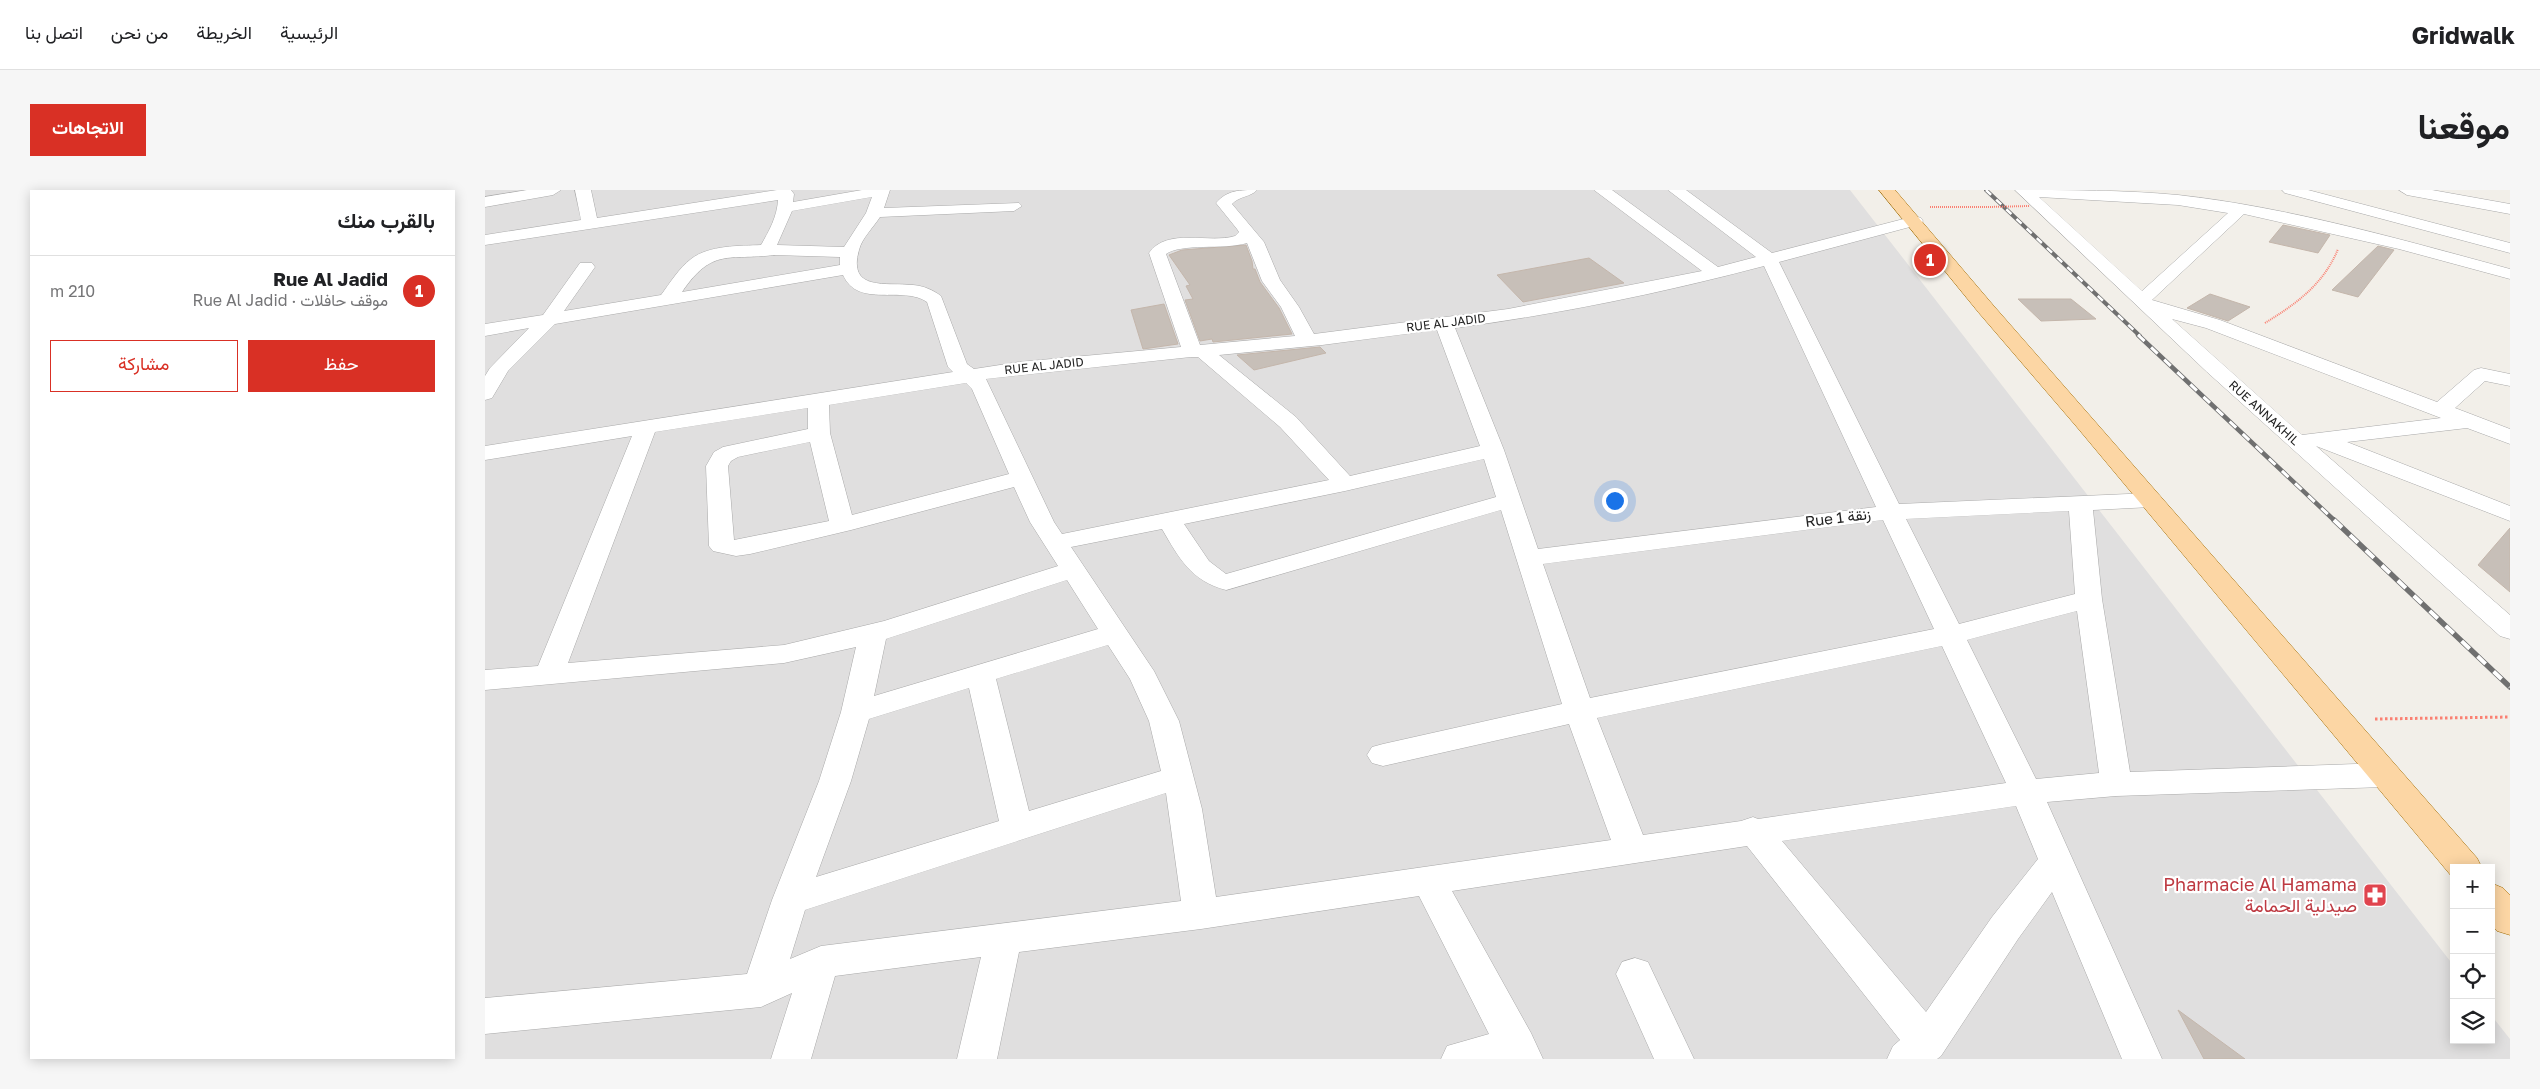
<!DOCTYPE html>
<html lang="ar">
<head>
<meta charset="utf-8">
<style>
	:root { --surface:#fff; --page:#f6f6f6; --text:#202124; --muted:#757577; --line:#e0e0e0; --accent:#d93025 }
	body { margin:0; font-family:"Golos Text",Vazirmatn,sans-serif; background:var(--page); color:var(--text); direction:rtl }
	.controls { position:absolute; right:15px; bottom:15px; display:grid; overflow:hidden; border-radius:0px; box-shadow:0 2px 12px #0003 }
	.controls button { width:45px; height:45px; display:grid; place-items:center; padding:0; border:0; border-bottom:1px solid var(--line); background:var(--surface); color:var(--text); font:25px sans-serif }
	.you { position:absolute; left:1129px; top:310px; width:18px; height:18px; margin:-12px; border:4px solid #fff; border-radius:50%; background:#1a73e8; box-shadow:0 0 0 8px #1a73e833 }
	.badge { display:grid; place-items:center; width:32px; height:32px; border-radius:50%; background:var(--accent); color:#fff; font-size:16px; font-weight:700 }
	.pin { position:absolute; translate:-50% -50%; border:2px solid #fff; box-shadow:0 1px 5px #0006 }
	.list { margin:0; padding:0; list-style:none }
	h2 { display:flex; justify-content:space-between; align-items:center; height:65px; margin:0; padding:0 20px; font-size:21px }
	h2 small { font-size:16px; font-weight:400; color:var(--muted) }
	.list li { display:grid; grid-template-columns:32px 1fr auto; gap:15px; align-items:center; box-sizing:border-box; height:70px; padding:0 20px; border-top:1px solid var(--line) }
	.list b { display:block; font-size:19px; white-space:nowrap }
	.list p { margin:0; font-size:16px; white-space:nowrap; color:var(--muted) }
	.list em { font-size:16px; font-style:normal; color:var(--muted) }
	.actions { display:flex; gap:10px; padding:15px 20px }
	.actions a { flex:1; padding:11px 0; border:1px solid var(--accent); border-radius:0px; text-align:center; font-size:18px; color:var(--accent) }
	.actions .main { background:var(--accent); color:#fff }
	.icon { flex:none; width:28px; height:28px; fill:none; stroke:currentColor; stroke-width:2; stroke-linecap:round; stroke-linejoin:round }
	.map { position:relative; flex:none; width:2025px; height:869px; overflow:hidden; direction:ltr; border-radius:0px }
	header { display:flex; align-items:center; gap:30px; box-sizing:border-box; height:70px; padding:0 25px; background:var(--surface); border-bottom:1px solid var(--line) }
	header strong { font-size:24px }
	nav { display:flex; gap:28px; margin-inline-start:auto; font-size:18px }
	.intro { display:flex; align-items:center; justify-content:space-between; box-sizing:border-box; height:120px; padding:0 30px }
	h1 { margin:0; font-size:35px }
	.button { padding:12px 22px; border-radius:0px; background:var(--accent); color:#fff; font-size:18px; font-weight:700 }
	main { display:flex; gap:30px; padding:0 30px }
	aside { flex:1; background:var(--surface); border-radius:0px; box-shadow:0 2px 12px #0003 }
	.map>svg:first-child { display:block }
	.residential { fill:#e0dfdf }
	.building { fill:#c7bfb8; stroke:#c4b6ab }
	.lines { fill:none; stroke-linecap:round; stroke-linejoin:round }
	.minor-casing { stroke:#a9a9a9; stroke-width:1 }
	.major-casing { stroke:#a06b00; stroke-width:1 }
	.path-far1 { stroke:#fa8072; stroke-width:2; stroke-dasharray:1 1; stroke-linecap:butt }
	.path { stroke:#fa8072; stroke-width:3; stroke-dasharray:2.5 2.5; stroke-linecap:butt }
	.minor { fill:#fff; fill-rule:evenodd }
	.major { fill:#fcd6a4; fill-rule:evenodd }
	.rail-far2-casing { stroke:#707070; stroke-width:4 }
	.rail-far1-casing { stroke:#707070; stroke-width:4.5 }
	.rail-casing { stroke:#707070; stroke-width:5.5 }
	.rail-far2 { stroke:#fff; stroke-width:2.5; stroke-dasharray:7; stroke-linecap:butt }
	.rail-far1 { stroke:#fff; stroke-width:3; stroke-dasharray:9; stroke-linecap:butt }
	.rail { stroke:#fff; stroke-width:4; stroke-dasharray:11; stroke-linecap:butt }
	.path-bridge { stroke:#fa8072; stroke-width:2; stroke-dasharray:1 1; stroke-linecap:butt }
	.labels { text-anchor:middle; stroke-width:4.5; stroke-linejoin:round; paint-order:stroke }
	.far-street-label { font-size:12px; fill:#222; stroke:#fff }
	.street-label { font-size:15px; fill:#222; stroke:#fff }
	.near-health-label { font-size:18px; fill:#be3a42; stroke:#fff; text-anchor:end }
</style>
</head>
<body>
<header>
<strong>Gridwalk</strong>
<nav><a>الرئيسية</a><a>الخريطة</a><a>من نحن</a><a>اتصل بنا</a></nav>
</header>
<div class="intro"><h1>موقعنا</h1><a class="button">الاتجاهات</a></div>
<main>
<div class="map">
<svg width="2025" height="869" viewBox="0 0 2025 869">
	<rect width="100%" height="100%" fill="#f2efe9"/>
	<polygon class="residential" points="0,0 1365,0 1969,776 1969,850 2006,850 2006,825 2025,849 2025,869 0,869"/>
	<g class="building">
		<polygon points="1798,35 1845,45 1833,63 1784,52"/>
		<polygon points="761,55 767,71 768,79 770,79 775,92 794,118 807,144 728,152 727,149 715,151 700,110 708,109 701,96 705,95 684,65 697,60"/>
		<polygon points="1893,56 1909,60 1873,107 1847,100"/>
		<polygon points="1104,68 1139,93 1038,112 1012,85"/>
		<polygon points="1725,104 1765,117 1743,131 1702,118"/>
		<polygon points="1533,109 1586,109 1611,129 1556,131"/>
		<polygon points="679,114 693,154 658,159 646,120"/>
		<polygon points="835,157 841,163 769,180 752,165"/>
		<polygon points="2025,338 2025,402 1993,375"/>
		<polygon points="1693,820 1760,869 1719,869"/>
	</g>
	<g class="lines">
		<g class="minor-casing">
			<g id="minor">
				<polygon points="42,0 76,0 68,5 0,17 0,7"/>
				<path d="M 90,0 L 106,0 L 112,28 L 292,0 L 306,0 L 309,4 L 308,12 L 377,0 L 405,0 L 399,18 L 534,13 L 537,16 L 529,21 L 395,27 C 388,38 377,48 374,60 C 362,102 402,92 428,95 C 439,96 448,100 456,106 L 482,174 L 489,179 L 534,172 L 696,157 L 664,63 C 682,37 724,54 750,46 L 754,42 L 752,39 L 731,13 C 742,0 755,0 772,0 C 766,7 754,6 747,14 L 779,52 L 795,90 L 814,117 L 829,144 L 1023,119 L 1217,81 L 1109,0 L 1127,0 L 1233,77 L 1271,67 L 1183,0 L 1201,0 L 1287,63 L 1430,26 L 1436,28 L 1438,31 L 1436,34 L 1294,72 L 1414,314 L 1666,303 L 1674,305 L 1678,310 L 1674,315 L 1666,317 L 1608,320 L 1617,409 L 1645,582 L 1899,573 L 1910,577 L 1915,585 L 1910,593 L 1899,597 L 1631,606 L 1562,612 L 1677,869 L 1637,869 L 1567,702 L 1533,749 L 1456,866 L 1452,869 L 1402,869 L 1408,856 L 1415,850 L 1262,656 L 967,701 L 1046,843 L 1058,869 L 956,869 L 962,856 L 1004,844 L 934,706 L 716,739 L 534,762 L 512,869 L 472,869 L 496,767 L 350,786 L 326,869 L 286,869 L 307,803 L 276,817 L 0,844 L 0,808 L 262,784 L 287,710 L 334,591 L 356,522 L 371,457 L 299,473 L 0,500 L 0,480 L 53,476 L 147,246 L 0,270 L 0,256 L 468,182 L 463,177 L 442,112 C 418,95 373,119 358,85 L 70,134 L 23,181 L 7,208 L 0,210 L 0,186 L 5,178 L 44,138 L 0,146 L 0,134 L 58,125 L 95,73 L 107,73 L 110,77 L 79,121 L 176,105 C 185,93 194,78 206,69 C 224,55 255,56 276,55 C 284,41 292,27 293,10 L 0,55 L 0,45 L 96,30 ZM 387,7 L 381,23 L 359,57 L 292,55 L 307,21 ZM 762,53 L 777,91 L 796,117 L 810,146 L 715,155 L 681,64 C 696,53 738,60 762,53 ZM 289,65 L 355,67 L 355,75 L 197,102 C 228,57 243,71 289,65 ZM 1279,76 L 1391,317 L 1053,359 L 1019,260 L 970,138 C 1074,124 1177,103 1279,76 ZM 952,140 L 995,256 L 865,286 L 811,227 L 734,165 L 837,155 ZM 706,167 L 713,167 L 795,237 L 844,290 L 577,344 L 569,332 L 501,189 ZM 481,193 L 487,199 L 524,284 L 367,325 L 345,243 L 344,215 ZM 323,218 L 323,239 L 238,257 L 229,262 L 221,276 L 224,356 L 228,361 L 251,366 L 265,364 L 366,340 L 529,297 L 545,332 L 573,376 L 399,431 L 299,455 L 83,473 L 170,242 ZM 325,252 L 344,331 L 249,350 L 243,276 L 246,271 L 253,267 ZM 999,269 L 1011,307 L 741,384 L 724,371 L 699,334 L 860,301 ZM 1016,320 L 1077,514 L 898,554 L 887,557 L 882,565 L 887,573 L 898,576 L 1084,534 L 1126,650 L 731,707 L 717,619 L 694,531 L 669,481 L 586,357 L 677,339 C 694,368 706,391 741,400 ZM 1584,321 L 1590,404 L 1474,434 L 1421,329 ZM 1398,330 L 1449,439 L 1105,508 L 1058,374 ZM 582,390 L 613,439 L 389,506 L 401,449 ZM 1592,421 L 1614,583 L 1551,589 L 1482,450 ZM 623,455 L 645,489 L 664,531 L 676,581 L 544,621 L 511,489 ZM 1457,456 L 1521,593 L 1273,629 L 1268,627 L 1256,631 L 1158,645 L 1112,528 ZM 484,498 L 514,631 L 331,687 L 366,591 L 384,529 ZM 681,603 L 696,711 L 336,756 L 305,769 L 320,720 ZM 1531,616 L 1553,669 L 1507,727 L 1441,822 L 1297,651 Z"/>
				<path d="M 1530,0 C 1584,0 1639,0 1693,5 C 1803,17 1918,50 2025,79 L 2025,89 L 1914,59 L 1759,24 L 1667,110 L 1735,130 L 1952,212 L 1989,180 L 1996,178 L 2025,184 L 2025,196 L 2000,191 L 1970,218 L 2025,239 L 2025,254 L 1982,238 L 1862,252 L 2025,316 L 2025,331 L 1831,256 L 2025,425 L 2025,449 L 2015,446 L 1722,182 ZM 1554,7 L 1693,15 L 1743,23 L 1657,101 ZM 1687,129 L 1721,138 L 1956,228 L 1817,245 Z"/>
				<polygon points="1797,0 1823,0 2025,53 2025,63 1800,3"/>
				<polygon points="1914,0 1947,0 2025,14 2025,24 1922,5"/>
				<polygon points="1150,768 1163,772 1209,869 1169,869 1131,784 1137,772"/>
			</g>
		</g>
		<g class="major-casing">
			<g id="major">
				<polygon points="1394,0 1410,0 1508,115 1992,668 1997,678 1969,678 1968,688 1591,236 1494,123"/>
				<polygon points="2006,693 2018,698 2025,705 2025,745 2012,741 2006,734"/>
			</g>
		</g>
		<g class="path-far1">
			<polyline points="1445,17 1503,17"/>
			<path d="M 1780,133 C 1811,114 1839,94 1853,59"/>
		</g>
		<polyline class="path" points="1890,529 2025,527"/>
		<use href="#minor" class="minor"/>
		<use href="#major" class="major"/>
		<g class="rail-far2-casing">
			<polyline id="rail-far2" points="1501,0 1655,146"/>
		</g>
		<g class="rail-far1-casing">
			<polyline id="rail-far1" points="1653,145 1850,331"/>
		</g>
		<g class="rail-casing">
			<polyline id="rail" points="1849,330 2025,497"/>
		</g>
		<use href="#rail-far2" class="rail-far2"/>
		<use href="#rail-far1" class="rail-far1"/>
		<use href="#rail" class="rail"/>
		<polyline class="path-bridge" points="1503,17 1544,16"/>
	</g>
	<defs>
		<g id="pharmacy-square" transform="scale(1.25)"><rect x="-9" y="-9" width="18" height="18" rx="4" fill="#e0444e" stroke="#fff"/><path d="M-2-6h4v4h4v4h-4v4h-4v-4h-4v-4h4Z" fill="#fff"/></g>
	</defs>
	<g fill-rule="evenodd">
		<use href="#pharmacy-square" x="1890" y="705"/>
	</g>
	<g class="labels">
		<g class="far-street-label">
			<text transform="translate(961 133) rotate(-7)" y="4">RUE AL JADID</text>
			<text transform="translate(559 176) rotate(-6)" y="4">RUE AL JADID</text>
			<text transform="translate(1779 223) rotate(42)" y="4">RUE ANNAKHIL</text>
		</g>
		<g class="street-label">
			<text transform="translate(1353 328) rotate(-7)" y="5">Rue 1 زنقة</text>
		</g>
		<g class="near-health-label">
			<text x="1872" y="701">Pharmacie Al Hamama<tspan x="1872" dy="21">صيدلية الحمامة</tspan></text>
		</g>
	</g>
</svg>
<div class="controls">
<button>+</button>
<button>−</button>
<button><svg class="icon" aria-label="locate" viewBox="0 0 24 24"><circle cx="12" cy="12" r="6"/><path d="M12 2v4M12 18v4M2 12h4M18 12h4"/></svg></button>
<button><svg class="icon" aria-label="layers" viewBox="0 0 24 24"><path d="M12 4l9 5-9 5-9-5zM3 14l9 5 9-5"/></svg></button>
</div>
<div class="you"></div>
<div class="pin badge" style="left:1445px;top:70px">1</div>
</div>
<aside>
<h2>بالقرب منك<small></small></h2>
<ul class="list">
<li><span class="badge">1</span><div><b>Rue Al Jadid</b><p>موقف حافلات · Rue Al Jadid</p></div><em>210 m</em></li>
</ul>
<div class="actions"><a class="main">حفظ</a><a>مشاركة</a></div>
</aside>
</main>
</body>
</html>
